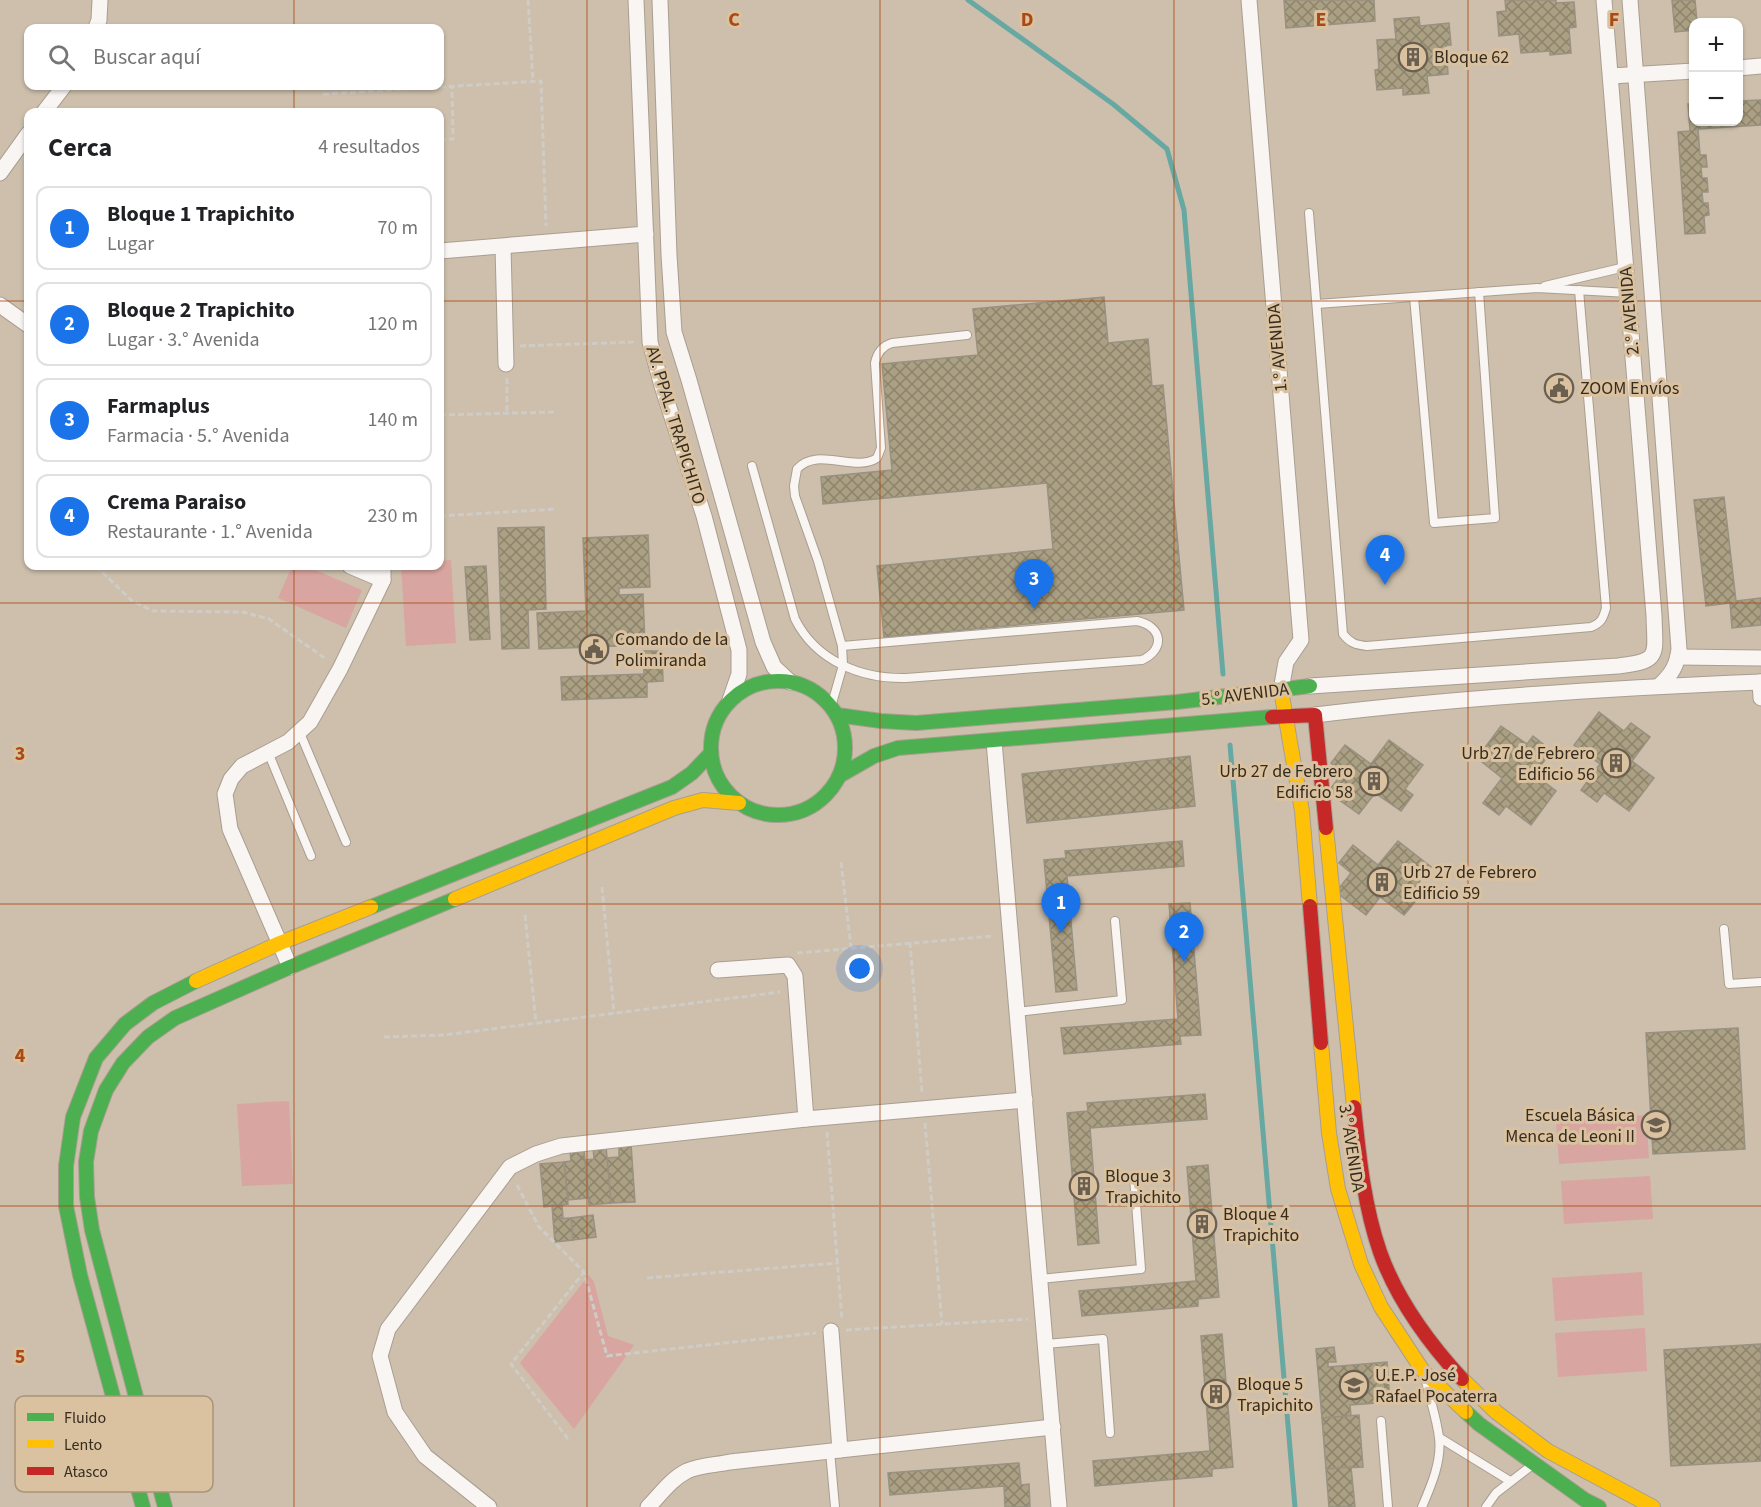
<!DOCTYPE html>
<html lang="es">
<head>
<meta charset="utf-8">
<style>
	:root { --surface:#fff; --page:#f2f2f2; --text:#202124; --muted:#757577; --line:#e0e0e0; --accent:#1a73e8 }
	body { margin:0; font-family:"Source Sans 3",sans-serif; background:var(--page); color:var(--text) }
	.controls { position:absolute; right:18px; top:18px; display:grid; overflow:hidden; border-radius:12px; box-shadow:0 2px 4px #0004 }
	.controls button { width:54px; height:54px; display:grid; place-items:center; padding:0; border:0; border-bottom:2px solid var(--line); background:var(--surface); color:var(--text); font:30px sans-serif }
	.you { position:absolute; left:860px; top:969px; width:21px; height:21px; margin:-15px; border:4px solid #fff; border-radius:50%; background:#1a73e8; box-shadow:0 0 0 9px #1a73e833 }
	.badge { display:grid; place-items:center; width:39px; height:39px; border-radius:50%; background:var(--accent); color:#fff; font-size:20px; font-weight:700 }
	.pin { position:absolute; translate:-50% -50px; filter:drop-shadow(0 2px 3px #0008) }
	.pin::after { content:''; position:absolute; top:32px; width:21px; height:18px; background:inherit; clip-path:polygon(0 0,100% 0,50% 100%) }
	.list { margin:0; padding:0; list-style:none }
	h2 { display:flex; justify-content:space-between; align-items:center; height:78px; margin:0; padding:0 24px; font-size:26px }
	h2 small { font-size:20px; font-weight:400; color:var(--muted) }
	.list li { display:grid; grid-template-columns:39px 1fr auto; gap:18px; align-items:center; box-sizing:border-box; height:84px; margin:0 12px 12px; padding:0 12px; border:2px solid var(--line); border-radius:12px }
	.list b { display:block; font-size:22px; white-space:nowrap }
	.list p { margin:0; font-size:20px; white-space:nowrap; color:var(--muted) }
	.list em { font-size:20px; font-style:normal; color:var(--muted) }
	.icon { flex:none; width:33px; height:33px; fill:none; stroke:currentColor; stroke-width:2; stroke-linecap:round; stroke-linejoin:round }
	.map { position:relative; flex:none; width:1761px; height:1507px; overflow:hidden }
	.search { position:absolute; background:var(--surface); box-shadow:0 2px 4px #0004; left:24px; top:24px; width:420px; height:66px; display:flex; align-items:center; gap:15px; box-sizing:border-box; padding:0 21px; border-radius:12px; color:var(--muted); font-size:22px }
	.panel { position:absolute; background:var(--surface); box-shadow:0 2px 4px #0004; left:24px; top:108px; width:420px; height:462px; border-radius:12px }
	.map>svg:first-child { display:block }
	.park { fill:#d9a5a0 }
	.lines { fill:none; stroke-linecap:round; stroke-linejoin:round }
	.stream { stroke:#67a8a2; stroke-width:5 }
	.building { fill:url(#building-cross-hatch); stroke:#999181; stroke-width:1.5 }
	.lane-casing { stroke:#a99e90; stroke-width:10 }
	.street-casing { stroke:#a99e90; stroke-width:17 }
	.fast-casing { stroke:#a99e90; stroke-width:16 }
	.slow-casing { stroke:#a99e90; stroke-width:16 }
	.jam-casing { stroke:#a99e90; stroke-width:16 }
	.path { stroke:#cfcbc5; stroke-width:3; stroke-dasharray:6 3; stroke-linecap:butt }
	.lane { stroke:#f8f5f3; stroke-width:8 }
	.street { stroke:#f8f5f3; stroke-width:15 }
	.fast { stroke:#4caf50; stroke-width:14 }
	.slow { stroke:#ffc107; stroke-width:14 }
	.jam { stroke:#c62828; stroke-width:14 }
	.grid { fill:none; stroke:#aa4913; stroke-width:1.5; stroke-opacity:0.55 }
	.labels { text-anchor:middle; stroke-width:6; stroke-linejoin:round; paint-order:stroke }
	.poi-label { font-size:18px; fill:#362c1f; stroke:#dac19f; text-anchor:start }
	.street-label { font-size:18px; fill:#362c1f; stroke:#dac19f }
	.key { fill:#dac19f; stroke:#a99479; stroke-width:1.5 }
	.key-label { font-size:16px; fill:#362c1f }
	.grid-label { font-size:20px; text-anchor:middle; font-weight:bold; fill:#aa4913; stroke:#dac19f; stroke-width:6; stroke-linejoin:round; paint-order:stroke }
</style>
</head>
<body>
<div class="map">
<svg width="1761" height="1507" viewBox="0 0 1761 1507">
	<defs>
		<pattern id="building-cross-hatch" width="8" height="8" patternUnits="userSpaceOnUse" patternTransform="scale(1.5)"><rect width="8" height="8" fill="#aba084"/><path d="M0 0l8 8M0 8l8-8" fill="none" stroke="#8c836b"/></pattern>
	</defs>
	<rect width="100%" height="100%" fill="#cdbfac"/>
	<g class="park">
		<polygon points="451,560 456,643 406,646 401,566 440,566 440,561"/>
		<polygon points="292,566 306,566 362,590 346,628 278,598"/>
		<polygon points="289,1101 293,1184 242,1186 237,1104"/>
		<polygon points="1646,1115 1649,1158 1559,1164 1556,1121"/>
		<polygon points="1650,1176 1653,1219 1564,1224 1561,1181"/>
		<polygon points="1642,1272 1644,1315 1555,1321 1552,1278"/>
		<polygon points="589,1275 594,1282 608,1336 634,1345 574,1429 520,1363"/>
		<polygon points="1645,1328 1647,1371 1558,1377 1555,1333"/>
	</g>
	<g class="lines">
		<g class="stream">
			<polyline points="968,0 1113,104 1167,149 1184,210 1223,674"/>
			<polyline points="1230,745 1295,1507"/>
		</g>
	</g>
	<g class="building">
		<polygon points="1284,0 1374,0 1375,21 1286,28"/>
		<polygon points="1505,0 1556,0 1556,3 1574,2 1576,27 1569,28 1571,53 1550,55 1550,51 1521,53 1519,34 1499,36 1497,12 1506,11"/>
		<polygon points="1672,0 1695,0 1697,22 1694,22 1694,30 1675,32"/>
		<polygon points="1419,17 1420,26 1449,23 1451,45 1446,45 1448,74 1427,76 1429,93 1403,95 1403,88 1377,90 1375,70 1379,69 1377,40 1396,39 1394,19"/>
		<polygon points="1761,100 1761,125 1698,129 1700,155 1706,155 1707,167 1701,167 1702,178 1707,178 1708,192 1702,192 1703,203 1708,203 1709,215 1704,216 1705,233 1685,234 1678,132 1690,131 1688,104 1694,104 1694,122 1738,122 1738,101"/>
		<polygon points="1104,297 1108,343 1148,339 1152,386 1163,385 1184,610 884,637 877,566 1053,549 1047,483 823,504 821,477 892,470 882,364 978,355 973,309"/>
		<polygon points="1724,497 1736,601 1761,598 1761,625 1732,628 1730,603 1706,606 1694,500"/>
		<polygon points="544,527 546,609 528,610 529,648 502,649 498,528"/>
		<polygon points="648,535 650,587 619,588 619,595 643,594 645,645 539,649 537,613 586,611 583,538"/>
		<polygon points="486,566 490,639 470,640 465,567"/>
		<polygon points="643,651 662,651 663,681 647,682 647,697 562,700 561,677 644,674"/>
		<polygon points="1599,712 1624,731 1631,723 1650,737 1632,761 1654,778 1629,811 1604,793 1597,802 1581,790 1600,764 1574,745"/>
		<polygon points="1501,726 1527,744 1533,736 1552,751 1534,774 1556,791 1531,825 1506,806 1499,815 1483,803 1502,778 1477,758"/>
		<polygon points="1389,740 1423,765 1405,789 1413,795 1401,811 1375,793 1359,814 1328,792 1343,772 1331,763 1345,745 1371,764"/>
		<polygon points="1190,756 1195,806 1027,823 1022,774"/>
		<polygon points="1182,841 1184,866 1067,876 1077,990 1056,992 1044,860 1066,858 1065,851"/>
		<polygon points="1398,841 1431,867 1413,890 1420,896 1404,915 1380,897 1366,915 1336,892 1351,873 1339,863 1353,845 1378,865"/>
		<polygon points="1190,903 1201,1035 1180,1036 1181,1044 1064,1054 1061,1028 1178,1019 1169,904"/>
		<polygon points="1738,1028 1745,1149 1653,1154 1646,1033"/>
		<polygon points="1205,1094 1207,1119 1090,1128 1099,1243 1078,1245 1067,1113 1088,1111 1087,1103"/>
		<polygon points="631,1144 635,1202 611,1203 607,1158 619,1157 619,1145"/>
		<polygon points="606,1146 611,1203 589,1205 585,1160 594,1159 593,1147"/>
		<polygon points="584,1149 588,1198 568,1200 564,1162 571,1161 570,1150"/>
		<polygon points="564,1162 568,1204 544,1207 540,1164"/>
		<polygon points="1208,1165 1219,1297 1198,1299 1198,1306 1082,1316 1079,1291 1196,1281 1187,1167"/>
		<polygon points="552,1205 562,1205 563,1218 553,1219"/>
		<polygon points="593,1215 596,1237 573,1240 571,1218"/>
		<polygon points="571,1218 573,1240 555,1242 553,1219"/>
		<polygon points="1222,1334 1233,1467 1212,1469 1212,1476 1095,1486 1093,1461 1210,1451 1201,1336"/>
		<polygon points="1761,1344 1761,1461 1671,1466 1664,1350"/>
		<polygon points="1334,1347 1336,1362 1328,1362 1328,1367 1387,1362 1390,1402 1350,1405 1351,1416 1322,1418 1316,1349"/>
		<polygon points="1359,1415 1363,1467 1326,1469 1322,1418"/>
		<polygon points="1019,1463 1021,1485 1029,1484 1030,1507 1005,1507 1004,1486 890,1495 888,1473"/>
		<polygon points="1351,1467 1355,1507 1329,1507 1326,1469"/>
	</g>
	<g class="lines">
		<g class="lane-casing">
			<g id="lane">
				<path d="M 1309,213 L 1343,634 C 1350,643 1356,645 1367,646 L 1591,627 C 1601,623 1603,619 1606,608 L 1579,290"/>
				<polyline points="1545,286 1625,267"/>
				<polyline points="1414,297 1434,523 1495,518 1479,292"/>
				<polyline points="1317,304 1537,288 1629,293"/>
				<path d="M 752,466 L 795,619 C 816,661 861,679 906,678 L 1142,660 C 1166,649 1162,626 1137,621 L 842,646"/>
				<path d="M 831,707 L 843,665 L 842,646 L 818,561 L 795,496 L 794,486 L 797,469 C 818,446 854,473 877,458 L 881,448 L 875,363 C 877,353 882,346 892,343 L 967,335"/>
				<polyline points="300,733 346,842"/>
				<polyline points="268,752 311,856"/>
				<polyline points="1724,929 1729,984 1761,982"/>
				<polyline points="1017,1012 1122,1000 1115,921"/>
				<polyline points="1040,1279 1141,1269 1134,1177"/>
				<polyline points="1046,1344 1103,1339 1110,1433"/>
				<polyline points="1381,1421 1388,1507"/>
				<polyline points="1440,1438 1510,1481"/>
				<polyline points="830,1451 835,1507"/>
				<path d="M 1422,1507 C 1431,1486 1442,1461 1439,1438 C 1437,1419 1430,1400 1426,1381"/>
				<polyline points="1486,1507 1496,1493 1531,1466"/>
			</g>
		</g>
		<g class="street-casing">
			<g id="street">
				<polyline points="636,0 650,342 662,386 704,516 739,650 739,674 730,700"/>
				<polyline points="660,0 669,255 674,332 689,380 763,642 774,667 790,682"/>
				<polyline points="1249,0 1301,640 1286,662 1281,690"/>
				<path d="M 1630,0 L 1679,649 C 1677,665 1672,674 1660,685"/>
				<polyline points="96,28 99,20 100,0"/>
				<polyline points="1738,68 1761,66"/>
				<polyline points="1611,76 1694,71"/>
				<polyline points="44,112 64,86"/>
				<polyline points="0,173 28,134"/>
				<polyline points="503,247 506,364"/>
				<polyline points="440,251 646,234"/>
				<polyline points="0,305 28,325"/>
				<polyline points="350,566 383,580"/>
				<polyline points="1678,657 1761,658"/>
				<polyline points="1760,682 1761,698"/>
				<path d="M 1310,686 L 1618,666 C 1661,661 1655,656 1654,616 L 1604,0"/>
				<path d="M 1315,715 C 1463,697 1612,688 1761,682"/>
				<polyline points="994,741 1059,1507"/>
				<polyline points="290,967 230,829 225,794 231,779 242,766 288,742 310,722 340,669 383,580 383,566"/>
				<polyline points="718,970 788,965 795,976 806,1119"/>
				<polyline points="831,1331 840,1450"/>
				<polyline points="489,1507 425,1456 395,1412 380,1356 388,1329 510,1167 536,1154 561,1146 806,1119 1025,1100"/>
				<path d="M 648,1507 C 660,1495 671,1479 687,1471 C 700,1465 716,1465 730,1462 L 1053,1427"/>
			</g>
		</g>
		<g class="fast-casing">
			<g id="fast">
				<circle cx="778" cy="748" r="67"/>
				<polyline points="837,715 881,721 916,723 1177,702 1310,686"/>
				<polyline points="839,776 874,756 898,748 1272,717"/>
				<polyline points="371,907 672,787 692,773 711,753"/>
				<polyline points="1466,1412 1479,1424 1585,1500 1599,1507"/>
				<polyline points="143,1507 80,1275 66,1206 66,1166 73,1117 96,1058 125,1024 153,1003 196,981"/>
				<polyline points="165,1507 92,1230 87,1197 86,1162 91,1131 106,1090 123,1063 148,1037 175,1018 290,967 455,899"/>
			</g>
		</g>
		<g class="slow-casing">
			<g id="slow">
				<polyline points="1281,690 1302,811 1310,906"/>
				<polyline points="1326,828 1354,1107"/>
				<polyline points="455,899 674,808 703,800 739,803"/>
				<polyline points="196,981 280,943 371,907"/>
				<polyline points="1321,1043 1329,1133 1338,1189 1361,1264 1381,1307 1423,1371 1466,1412"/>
				<polyline points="1462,1379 1496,1412 1548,1451 1653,1507"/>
			</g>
		</g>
		<g class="jam-casing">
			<g id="jam">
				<polyline points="1272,717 1315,715 1326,828"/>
				<polyline points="1310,906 1321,1043"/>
				<path d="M 1354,1107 C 1359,1155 1364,1206 1380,1252 C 1397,1300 1428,1342 1462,1379"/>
			</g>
		</g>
		<g class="path">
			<polyline points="528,0 533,81"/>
			<polyline points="323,94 541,81 546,226"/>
			<polyline points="440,140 453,139 452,86"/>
			<polyline points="520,346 634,342"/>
			<polyline points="507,378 507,413"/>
			<polyline points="440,415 554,412"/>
			<polyline points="28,451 26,471 28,494"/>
			<polyline points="440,516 557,509"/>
			<polyline points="96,566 131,600 153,611 243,612 269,619 326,659"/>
			<polyline points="841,862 851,948"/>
			<polyline points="602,887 614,1013"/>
			<polyline points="525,915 536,1023"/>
			<polyline points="910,942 922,1093"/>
			<polyline points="797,953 994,936"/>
			<polyline points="384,1037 444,1035 780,992"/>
			<polyline points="925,1123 942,1324"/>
			<polyline points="827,1132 842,1320"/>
			<polyline points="517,1185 539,1227 584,1272 607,1356 816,1333"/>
			<polyline points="647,1278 838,1263"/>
			<polyline points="846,1330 1028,1319"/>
			<polyline points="568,1439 511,1364 584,1272"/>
		</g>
		<use href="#lane" class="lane"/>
		<use href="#street" class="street"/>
		<use href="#fast" class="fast"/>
		<use href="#slow" class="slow"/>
		<use href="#jam" class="jam"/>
	</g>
	<path class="grid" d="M 294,0 L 294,28M 587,0 L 587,1507M 880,0 L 880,1507M 1174,0 L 1174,1507M 1468,0 L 1468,1507M 294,86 L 294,112M 0,301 L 28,301M 440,301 L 1761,301M 294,566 L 294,1507M 0,603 L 1761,603M 0,904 L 1761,904M 0,1206 L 1761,1206"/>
	<defs>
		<g id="building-ring" transform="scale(1.5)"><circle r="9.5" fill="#dac19f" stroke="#6b5f50" stroke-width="1.5"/><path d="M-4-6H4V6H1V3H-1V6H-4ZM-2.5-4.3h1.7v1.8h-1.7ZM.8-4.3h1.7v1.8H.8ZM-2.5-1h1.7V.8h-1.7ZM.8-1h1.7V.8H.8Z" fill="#6b5f50"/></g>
		<g id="civic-ring" transform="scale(1.5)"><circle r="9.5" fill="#dac19f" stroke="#6b5f50" stroke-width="1.5"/><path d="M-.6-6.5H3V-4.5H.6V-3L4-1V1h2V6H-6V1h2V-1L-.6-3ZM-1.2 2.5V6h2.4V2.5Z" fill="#6b5f50"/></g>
		<g id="school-ring" transform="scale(1.5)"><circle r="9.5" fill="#dac19f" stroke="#6b5f50" stroke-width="1.5"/><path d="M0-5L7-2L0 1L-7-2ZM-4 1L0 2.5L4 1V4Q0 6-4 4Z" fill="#6b5f50"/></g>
	</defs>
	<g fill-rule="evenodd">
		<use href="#building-ring" x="1413" y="57"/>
		<use href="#civic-ring" x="1559" y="388"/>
		<use href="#civic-ring" x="594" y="649"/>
		<use href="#building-ring" x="1616" y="763"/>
		<use href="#building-ring" x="1374" y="781"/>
		<use href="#building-ring" x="1382" y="882"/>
		<use href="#school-ring" x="1656" y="1125"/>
		<use href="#building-ring" x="1084" y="1186"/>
		<use href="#building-ring" x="1202" y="1224"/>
		<use href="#school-ring" x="1354" y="1385"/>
		<use href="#building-ring" x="1216" y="1394"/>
	</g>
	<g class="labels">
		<g class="poi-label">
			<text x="1434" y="63">Bloque 62</text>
			<text x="1580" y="394">ZOOM Envíos</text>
			<text x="615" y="645">Comando de la<tspan x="615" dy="21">Polimiranda</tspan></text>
			<text x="1595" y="759" text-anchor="end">Urb 27 de Febrero<tspan x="1595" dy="21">Edificio 56</tspan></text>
			<text x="1353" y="777" text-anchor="end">Urb 27 de Febrero<tspan x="1353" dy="21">Edificio 58</tspan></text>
			<text x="1403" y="878">Urb 27 de Febrero<tspan x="1403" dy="21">Edificio 59</tspan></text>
			<text x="1635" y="1121" text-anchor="end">Escuela Básica<tspan x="1635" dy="21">Menca de Leoni II</tspan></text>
			<text x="1105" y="1182">Bloque 3<tspan x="1105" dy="21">Trapichito</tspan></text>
			<text x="1223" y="1220">Bloque 4<tspan x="1223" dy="21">Trapichito</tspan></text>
			<text x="1375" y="1381">U.E.P. José<tspan x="1375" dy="21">Rafael Pocaterra</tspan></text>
			<text x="1237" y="1390">Bloque 5<tspan x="1237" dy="21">Trapichito</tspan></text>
		</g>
		<g class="street-label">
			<text transform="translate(1629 311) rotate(-95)" y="6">2.° AVENIDA</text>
			<text transform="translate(1277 348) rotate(-95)" y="6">1.° AVENIDA</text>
			<text transform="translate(676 425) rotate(73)" y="6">AV. PPAL. TRAPICHITO</text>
			<text transform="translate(1245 694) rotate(-7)" y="6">5.° AVENIDA</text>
			<text transform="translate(1352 1148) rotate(81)" y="6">3.° AVENIDA</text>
		</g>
	</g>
	<rect x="15" y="1396" width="198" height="96" rx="9" class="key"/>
	<rect x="27" y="1413" width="27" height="8" fill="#4caf50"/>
	<rect x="27" y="1440" width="27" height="8" fill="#ffc107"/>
	<rect x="27" y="1467" width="27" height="8" fill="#c62828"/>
	<g class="key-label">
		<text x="64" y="1423">Fluido</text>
		<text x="64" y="1450">Lento</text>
		<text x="64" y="1477">Atasco</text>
	</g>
	<g class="grid-label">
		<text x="734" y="26">C</text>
		<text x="1027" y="26">D</text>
		<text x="1321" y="26">E</text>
		<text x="1614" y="26">F</text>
		<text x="20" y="760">3</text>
		<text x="20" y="1062">4</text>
		<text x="20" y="1363">5</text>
	</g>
</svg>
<div class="controls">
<button>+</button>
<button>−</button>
</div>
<div class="you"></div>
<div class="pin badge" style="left:1061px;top:933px">1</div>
<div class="pin badge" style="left:1184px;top:962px">2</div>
<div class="pin badge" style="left:1034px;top:609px">3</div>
<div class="pin badge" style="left:1385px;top:585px">4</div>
<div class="search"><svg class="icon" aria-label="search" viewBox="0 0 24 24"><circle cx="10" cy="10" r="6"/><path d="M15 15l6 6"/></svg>Buscar aquí</div>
<section class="panel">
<h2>Cerca<small>4 resultados</small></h2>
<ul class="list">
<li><span class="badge">1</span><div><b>Bloque 1 Trapichito</b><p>Lugar</p></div><em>70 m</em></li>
<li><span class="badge">2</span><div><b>Bloque 2 Trapichito</b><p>Lugar · 3.° Avenida</p></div><em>120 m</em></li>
<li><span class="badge">3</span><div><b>Farmaplus</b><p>Farmacia · 5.° Avenida</p></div><em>140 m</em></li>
<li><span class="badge">4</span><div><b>Crema Paraiso</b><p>Restaurante · 1.° Avenida</p></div><em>230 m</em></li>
</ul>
</section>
</div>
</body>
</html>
